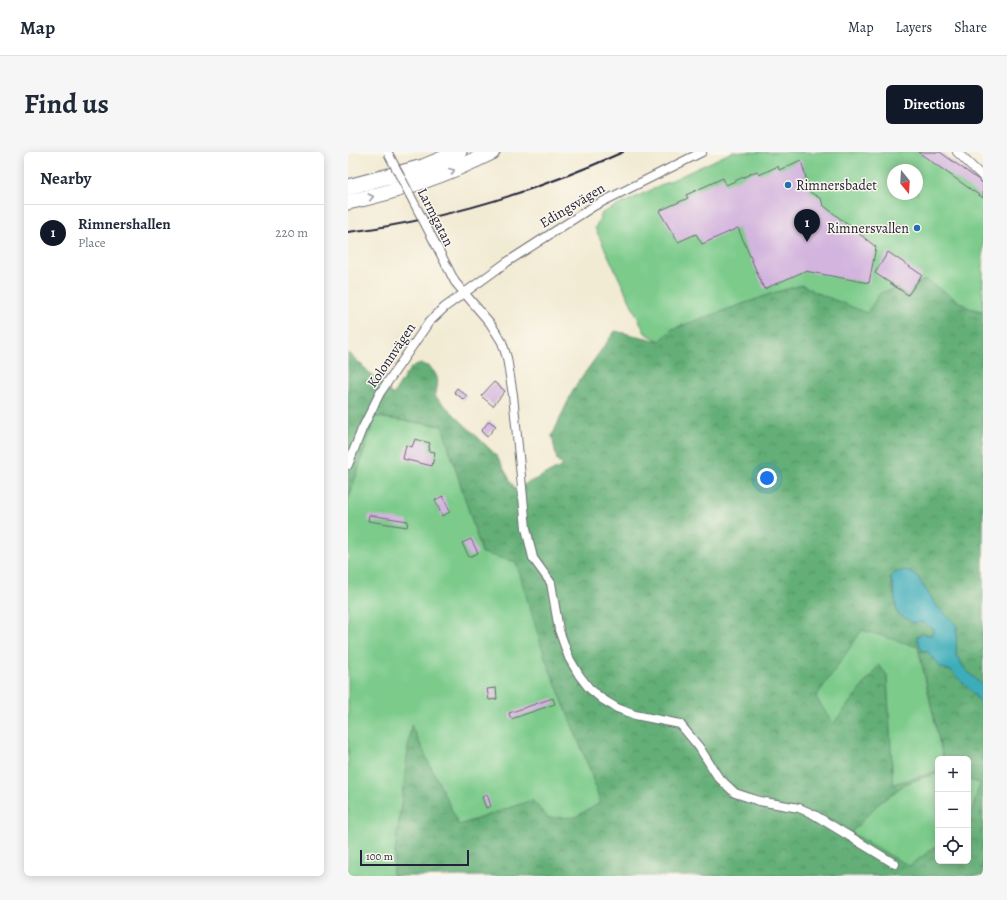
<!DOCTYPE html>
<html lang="en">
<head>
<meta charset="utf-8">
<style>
	:root { --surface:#fff; --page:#f6f6f7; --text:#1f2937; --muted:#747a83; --line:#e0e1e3; --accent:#111827 }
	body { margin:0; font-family:Alegreya,serif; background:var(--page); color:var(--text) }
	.controls { position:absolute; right:12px; bottom:12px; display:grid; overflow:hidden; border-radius:6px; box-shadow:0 2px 10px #0003 }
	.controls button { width:36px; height:36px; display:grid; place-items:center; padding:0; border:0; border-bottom:1px solid var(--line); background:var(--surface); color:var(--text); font:20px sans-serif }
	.compass { position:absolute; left:539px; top:12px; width:36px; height:36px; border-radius:50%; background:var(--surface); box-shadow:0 2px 10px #0003; rotate:162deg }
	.scale { position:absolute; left:12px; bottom:10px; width:109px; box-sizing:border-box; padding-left:4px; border:2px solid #22223b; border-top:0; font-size:11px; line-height:14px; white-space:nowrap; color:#22223b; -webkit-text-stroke:3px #fbf7ec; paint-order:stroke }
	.you { position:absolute; left:419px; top:326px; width:14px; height:14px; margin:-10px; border:3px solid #fff; border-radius:50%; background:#1a73e8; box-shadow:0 0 0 6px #1a73e833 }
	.badge { display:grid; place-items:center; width:26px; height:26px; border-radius:50%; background:var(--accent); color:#fff; font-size:13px; font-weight:700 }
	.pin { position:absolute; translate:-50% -33px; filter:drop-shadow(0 1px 2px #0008) }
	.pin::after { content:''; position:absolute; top:21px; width:14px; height:12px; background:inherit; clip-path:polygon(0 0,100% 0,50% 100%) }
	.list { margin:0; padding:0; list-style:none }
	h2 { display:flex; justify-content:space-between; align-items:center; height:52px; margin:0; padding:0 16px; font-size:17px }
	h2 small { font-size:13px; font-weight:400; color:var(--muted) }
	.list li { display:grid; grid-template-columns:26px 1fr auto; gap:12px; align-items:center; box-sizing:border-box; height:56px; padding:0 16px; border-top:1px solid var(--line) }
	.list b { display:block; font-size:15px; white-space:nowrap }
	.list p { margin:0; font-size:13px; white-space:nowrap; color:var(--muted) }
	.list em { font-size:13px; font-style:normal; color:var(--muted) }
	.icon { flex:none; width:22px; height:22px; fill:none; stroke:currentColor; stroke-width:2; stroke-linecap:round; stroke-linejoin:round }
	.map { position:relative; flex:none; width:635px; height:724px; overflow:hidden; border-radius:6px }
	header { display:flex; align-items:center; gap:24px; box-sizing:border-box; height:56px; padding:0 20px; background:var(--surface); border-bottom:1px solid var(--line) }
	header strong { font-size:19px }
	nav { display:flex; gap:22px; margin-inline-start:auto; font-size:14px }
	.intro { display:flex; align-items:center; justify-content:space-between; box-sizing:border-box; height:96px; padding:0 24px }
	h1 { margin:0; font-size:28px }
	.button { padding:10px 18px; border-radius:6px; background:var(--accent); color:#fff; font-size:14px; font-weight:700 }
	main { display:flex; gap:24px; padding:0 24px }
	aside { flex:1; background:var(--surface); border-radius:6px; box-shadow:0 2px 10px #0003 }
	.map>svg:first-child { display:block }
	.forest { fill:url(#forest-crowns); stroke:#436859; fill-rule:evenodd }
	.pitch { fill:#7bcb8b; stroke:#4e7663; fill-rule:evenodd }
	.water { fill:#3eadba; stroke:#30687a }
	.building { fill:#d3b4de }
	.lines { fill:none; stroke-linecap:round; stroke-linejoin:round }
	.minor-casing { stroke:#6b6871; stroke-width:10 }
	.motorway-casing { stroke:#6b6871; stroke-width:17 }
	.minor { stroke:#fff; stroke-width:8 }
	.motorway { stroke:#fff; stroke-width:15 }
	.rail { stroke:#22223b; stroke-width:2 }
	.minor-bridge-casing { stroke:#6b6871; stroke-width:10; stroke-linecap:butt }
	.minor-bridge { stroke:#fff; stroke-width:8 }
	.oneway { stroke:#9c9ca7 }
	.poi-dot { fill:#1f6fb2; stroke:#fbf7ec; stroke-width:1.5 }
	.labels { text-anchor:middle; stroke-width:3; stroke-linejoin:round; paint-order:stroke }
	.poi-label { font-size:14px; fill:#22223b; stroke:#fbf7ec; text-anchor:start }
	.street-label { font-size:14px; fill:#22223b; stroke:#fbf7ec }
</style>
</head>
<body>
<header>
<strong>Map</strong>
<nav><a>Map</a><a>Layers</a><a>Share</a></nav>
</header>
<div class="intro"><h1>Find us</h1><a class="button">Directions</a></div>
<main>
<aside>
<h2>Nearby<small></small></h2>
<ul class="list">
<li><span class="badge">1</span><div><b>Rimnershallen</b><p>Place</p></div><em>220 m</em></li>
</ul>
</aside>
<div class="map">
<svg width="635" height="724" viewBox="0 0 635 724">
	<defs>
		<pattern id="forest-crowns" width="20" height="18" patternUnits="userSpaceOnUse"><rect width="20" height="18" fill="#64af77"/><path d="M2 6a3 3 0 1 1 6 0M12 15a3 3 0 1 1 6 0" fill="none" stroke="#528e63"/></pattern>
	</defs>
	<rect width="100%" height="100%" fill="#fbf7ec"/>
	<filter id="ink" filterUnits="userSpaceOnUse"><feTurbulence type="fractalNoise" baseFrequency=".025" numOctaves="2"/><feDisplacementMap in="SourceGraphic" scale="8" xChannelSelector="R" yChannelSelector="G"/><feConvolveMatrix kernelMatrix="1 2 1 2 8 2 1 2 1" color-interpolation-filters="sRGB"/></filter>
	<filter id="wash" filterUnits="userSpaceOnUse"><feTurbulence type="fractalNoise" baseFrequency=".012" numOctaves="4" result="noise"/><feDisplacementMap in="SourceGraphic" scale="16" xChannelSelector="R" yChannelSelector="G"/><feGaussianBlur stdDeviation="0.9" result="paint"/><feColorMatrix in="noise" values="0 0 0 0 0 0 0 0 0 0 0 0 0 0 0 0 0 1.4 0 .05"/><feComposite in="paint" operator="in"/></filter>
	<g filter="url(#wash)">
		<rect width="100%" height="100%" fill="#f2ebd4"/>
		<path class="forest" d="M 578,128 L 621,156 L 635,160 L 635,534 L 617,517 L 608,503 L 609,474 L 588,453 L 569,424 L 542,425 L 548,451 L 586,478 L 583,483 L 575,482 L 570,492 L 575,499 L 578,498 L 592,515 L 603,519 L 625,541 L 635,555 L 635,724 L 44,724 L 63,572 L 111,673 L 184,648 L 252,651 L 242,618 L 197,506 L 134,401 L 94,274 L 27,265 L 0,349 L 0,200 L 45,243 C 51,235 56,224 62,217 C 71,207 86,214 89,226 C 91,231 88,239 87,244 L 148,303 L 167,337 L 215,314 L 209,308 L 204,284 L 226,236 L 267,179 L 312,189 L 324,177 L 428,140 L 454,133 L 477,143 L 532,141 ZM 570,495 L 595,607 L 620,607 L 620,628 L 632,632 L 620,671 L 620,709 L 590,709 L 590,693 L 561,714 L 528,654 L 557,632 L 590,621 L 590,619 L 545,632 L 539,523 L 531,512 Z"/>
		<g class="pitch">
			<path d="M 384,0 L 585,0 L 635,36 L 635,159 L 621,156 L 578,128 L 532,141 L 519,161 L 467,140 L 454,133 L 428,140 L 324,177 L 312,189 L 297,181 L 247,76 L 254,61 ZM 545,18 L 569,18 L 569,42 L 545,42 Z"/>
			<polygon points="27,265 94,274 134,401 168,410 197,506 242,618 252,651 227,665 200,666 184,648 111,673 63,573 44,724 0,724 0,349"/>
			<polygon points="514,478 570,495 595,607 590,607 590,619 545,632 539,523 531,513 485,572 468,545"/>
			<polygon points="590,621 590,693 561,714 503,681 528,654 557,632"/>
			<polygon points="620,628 632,631 620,671"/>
		</g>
		<polygon class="water" points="557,418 569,424 588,453 609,474 608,503 617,517 635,534 635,555 625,541 603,519 592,515 578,498 575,500 568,485 575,482 583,483 586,478 574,470 565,471 549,461 545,433 542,425 547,421"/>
		<g id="blocks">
			<g class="building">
				<polygon points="570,0 592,0 635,31 635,46"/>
				<polygon points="453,8 462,40 473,47 475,53 528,95 521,131 457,119 416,137 390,76 354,92 348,82 330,90 311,59 340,46 338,43 375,26 378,33 409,19 411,23 430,14 431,18"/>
				<polygon points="540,100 574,123 560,143 527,121"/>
				<polygon points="146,230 157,239 145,254 133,244"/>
				<polygon points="109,236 119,244 116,248 106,240"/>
				<polygon points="141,269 148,274 139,285 133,279"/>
				<polygon points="67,287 82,291 80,299 87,300 84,314 55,307 58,293 64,295"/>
				<polygon points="95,344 102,360 94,364 87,348"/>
				<polygon points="21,363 60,369 59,375 20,369"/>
				<polygon points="123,387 130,401 121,405 114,391"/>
				<polygon points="148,536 149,547 141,548 139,537"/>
				<polygon points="205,546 207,552 163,567 161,561"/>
				<polygon points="139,642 143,654 138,656 134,645"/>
			</g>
		</g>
	</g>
	<g filter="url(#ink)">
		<use href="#blocks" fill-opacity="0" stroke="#6b6871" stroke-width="1"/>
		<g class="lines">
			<g class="minor-casing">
				<g id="minor">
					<polyline points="609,0 635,25"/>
					<polyline points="86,89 107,130 142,171 154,190 159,206 165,243 178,376 185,406 203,431 211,478 221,506 231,523 241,536 254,547 269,556 287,563 332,572 351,595 370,625 387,641 411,649 451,656 465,662 547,712"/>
					<polyline points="0,313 14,277 32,241 81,170 97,155 159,110 246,54 354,0"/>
				</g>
			</g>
			<g class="motorway-casing">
				<g id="motorway">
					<polyline points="0,35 75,15 111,0"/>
					<path d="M 0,50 C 51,39 98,23 144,0"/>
				</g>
			</g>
			<use href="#minor" class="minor"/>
			<use href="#motorway" class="motorway"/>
			<path class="rail" d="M 0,80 C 96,68 187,40 275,0"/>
			<g class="minor-bridge-casing">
				<polyline id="minor-bridge" points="40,1 86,89"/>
			</g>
			<use href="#minor-bridge" class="minor-bridge"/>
		</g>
		<defs><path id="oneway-chevron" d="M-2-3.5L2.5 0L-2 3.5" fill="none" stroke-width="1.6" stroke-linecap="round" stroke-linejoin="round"/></defs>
		<g class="oneway">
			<use href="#oneway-chevron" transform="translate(104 19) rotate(-23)"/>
			<use href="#oneway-chevron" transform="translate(23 45) rotate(-13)"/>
		</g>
	</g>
	<g class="poi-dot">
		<circle cx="440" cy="33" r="4"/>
		<circle cx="569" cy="76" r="4"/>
	</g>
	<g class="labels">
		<g class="poi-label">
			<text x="448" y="38">Rimnersbadet</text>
			<text x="561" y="81" text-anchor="end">Rimnersvallen</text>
		</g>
		<g class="street-label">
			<text transform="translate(224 53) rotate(-31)" y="5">Edingsvägen</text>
			<text transform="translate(88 65) rotate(63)" y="5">Larmgatan</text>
			<text transform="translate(43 203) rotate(-56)" y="5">Kolonnvägen</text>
		</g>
	</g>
</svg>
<div class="controls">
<button>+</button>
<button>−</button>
<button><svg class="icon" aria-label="locate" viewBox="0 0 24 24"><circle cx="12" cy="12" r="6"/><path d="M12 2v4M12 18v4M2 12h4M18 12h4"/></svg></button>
</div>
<svg class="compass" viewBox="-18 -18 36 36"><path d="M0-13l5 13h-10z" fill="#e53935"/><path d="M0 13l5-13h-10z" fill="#747a83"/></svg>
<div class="scale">100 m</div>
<div class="you"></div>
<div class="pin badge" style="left:459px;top:90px">1</div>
</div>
</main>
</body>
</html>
